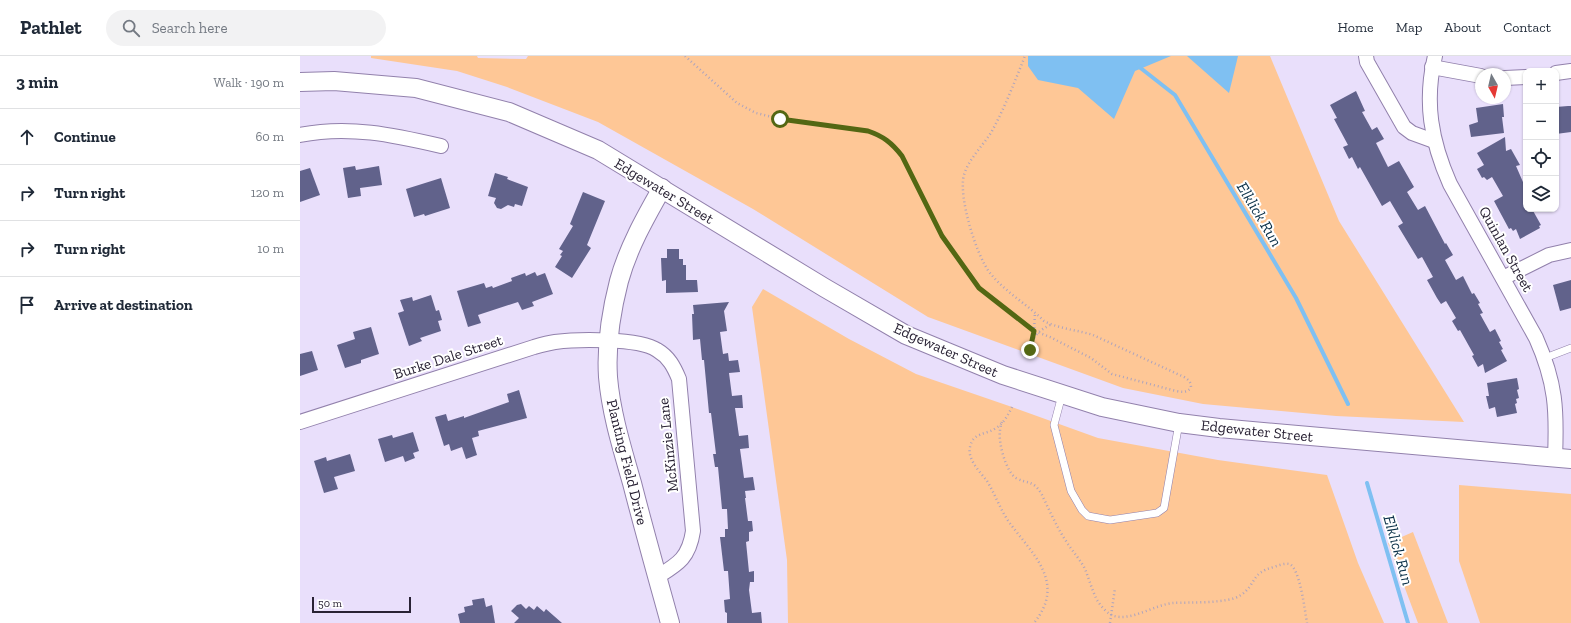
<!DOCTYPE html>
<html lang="en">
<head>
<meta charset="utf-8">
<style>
	:root { --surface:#fff; --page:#f2f2f3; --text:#1f2937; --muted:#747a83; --line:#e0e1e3 }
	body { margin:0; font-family:"Zilla Slab",serif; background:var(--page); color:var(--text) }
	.controls { position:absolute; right:12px; top:12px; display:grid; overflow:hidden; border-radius:8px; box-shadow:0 1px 3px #0004 }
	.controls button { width:36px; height:36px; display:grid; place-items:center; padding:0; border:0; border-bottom:1px solid var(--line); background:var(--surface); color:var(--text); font:20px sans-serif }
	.compass { position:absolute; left:1175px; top:12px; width:36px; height:36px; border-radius:50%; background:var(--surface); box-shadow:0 1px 3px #0004; rotate:172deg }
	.scale { position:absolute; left:12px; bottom:10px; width:99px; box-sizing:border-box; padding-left:4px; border:2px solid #292234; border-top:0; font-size:11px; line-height:14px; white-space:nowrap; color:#292234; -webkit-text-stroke:3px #fff; paint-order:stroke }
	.stop { position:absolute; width:12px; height:12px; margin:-9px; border:3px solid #536713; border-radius:50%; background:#fff }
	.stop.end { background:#536713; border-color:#fff; box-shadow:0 1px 4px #0008 }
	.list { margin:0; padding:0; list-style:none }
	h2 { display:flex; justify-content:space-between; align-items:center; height:52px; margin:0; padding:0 16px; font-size:17px }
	h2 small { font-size:13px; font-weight:400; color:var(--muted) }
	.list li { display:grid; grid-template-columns:26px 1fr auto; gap:12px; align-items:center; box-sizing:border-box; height:56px; padding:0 16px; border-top:1px solid var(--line) }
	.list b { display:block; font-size:15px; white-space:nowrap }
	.list em { font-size:13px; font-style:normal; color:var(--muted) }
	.icon { flex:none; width:22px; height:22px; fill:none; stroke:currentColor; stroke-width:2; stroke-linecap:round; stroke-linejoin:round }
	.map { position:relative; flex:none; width:1271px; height:567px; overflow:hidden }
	header { display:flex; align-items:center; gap:24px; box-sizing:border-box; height:56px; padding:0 20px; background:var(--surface); border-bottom:1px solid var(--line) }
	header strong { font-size:19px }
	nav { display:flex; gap:22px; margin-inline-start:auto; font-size:14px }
	.search { width:280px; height:36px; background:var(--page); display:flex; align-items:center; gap:10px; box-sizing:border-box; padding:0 14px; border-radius:22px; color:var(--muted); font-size:15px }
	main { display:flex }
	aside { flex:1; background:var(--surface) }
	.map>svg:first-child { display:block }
	.green { fill:#fec796 }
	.water { fill:#7fc0f2 }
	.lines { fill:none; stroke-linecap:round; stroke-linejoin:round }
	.stream { stroke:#7fc0f2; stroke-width:4 }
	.building { fill:#61628b }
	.service-casing { stroke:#9281ac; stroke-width:8 }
	.minor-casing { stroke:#9281ac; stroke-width:16 }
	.tertiary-casing { stroke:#9281ac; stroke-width:20 }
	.path { stroke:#aea4bd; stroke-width:2.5; stroke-dasharray:1 3; stroke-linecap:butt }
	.service { stroke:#fff; stroke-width:7 }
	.minor { stroke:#fff; stroke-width:14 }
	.tertiary { stroke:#fff; stroke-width:18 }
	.route { stroke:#536713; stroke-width:5 }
	.labels { text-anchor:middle; stroke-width:4; stroke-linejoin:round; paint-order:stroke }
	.street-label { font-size:15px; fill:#292234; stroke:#fff }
	.water-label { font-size:16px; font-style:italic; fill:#092f47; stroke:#fff }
</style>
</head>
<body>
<header>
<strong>Pathlet</strong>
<div class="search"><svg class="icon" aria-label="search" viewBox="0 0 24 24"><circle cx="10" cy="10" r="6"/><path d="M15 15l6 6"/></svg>Search here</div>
<nav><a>Home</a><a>Map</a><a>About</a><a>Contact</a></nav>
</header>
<main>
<aside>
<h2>3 min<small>Walk · 190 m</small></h2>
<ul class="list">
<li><svg class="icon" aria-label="ahead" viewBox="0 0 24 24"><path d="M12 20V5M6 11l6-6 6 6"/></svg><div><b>Continue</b></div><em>60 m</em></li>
<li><svg class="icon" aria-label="right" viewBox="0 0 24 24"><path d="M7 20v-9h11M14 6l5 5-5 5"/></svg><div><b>Turn right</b></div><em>120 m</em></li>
<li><svg class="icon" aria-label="right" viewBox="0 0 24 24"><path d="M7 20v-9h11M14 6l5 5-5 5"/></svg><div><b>Turn right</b></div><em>10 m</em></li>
<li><svg class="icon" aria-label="arrive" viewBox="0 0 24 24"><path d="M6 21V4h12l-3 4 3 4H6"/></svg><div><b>Arrive at destination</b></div></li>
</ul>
</aside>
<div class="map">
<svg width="1271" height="567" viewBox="0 0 1271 567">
	<rect width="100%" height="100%" fill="#e9dffb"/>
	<g class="green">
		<polygon points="71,0 177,0 178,2 226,3 228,0 970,0 1039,165 1164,366 1036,360 903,348 823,332 628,261 453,153 298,66 207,31 157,15 71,2"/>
		<polygon points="463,233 549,283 616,318 712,351 798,382 918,404 1027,419 1058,507 1084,567 488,567 487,504 452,251"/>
		<polygon points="1159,429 1271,438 1271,567 1180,567 1159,505"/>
		<polygon points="1113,476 1148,567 1118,567 1088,487"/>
	</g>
	<g class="water">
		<polygon points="728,0 871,0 835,15 814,63 778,32 738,24 728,10"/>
		<polygon points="887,0 938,0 929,37"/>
	</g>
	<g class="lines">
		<g class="stream">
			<polyline points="838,10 875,39 996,242 1048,348"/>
			<polyline points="1067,427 1108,567"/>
		</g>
	</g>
	<g class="building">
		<polygon points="1056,35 1065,55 1062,56 1072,74 1077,71 1084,83 1076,87 1088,111 1099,105 1114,131 1107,136 1118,154 1125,150 1145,188 1146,187 1153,199 1145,204 1156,224 1163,220 1172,238 1174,237 1180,247 1178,248 1183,257 1180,258 1190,276 1195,273 1201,285 1199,286 1203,293 1201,294 1207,305 1185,317 1183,308 1178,311 1172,300 1174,299 1160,274 1158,275 1152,265 1156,262 1146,245 1141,248 1137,242 1127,224 1133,221 1122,201 1118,203 1098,170 1103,167 1090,145 1082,150 1060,111 1058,113 1052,101 1049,103 1043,91 1048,89 1034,63 1037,62 1030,49"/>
		<polygon points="1203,48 1204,61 1202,61 1204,77 1171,81 1169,69 1178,66 1176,52"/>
		<polygon points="1268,50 1271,50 1271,76 1256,78 1256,51"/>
		<polygon points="1205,81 1206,95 1211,93 1220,109 1216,110 1226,133 1226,153 1232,153 1241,169 1239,170 1240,172 1220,183 1216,173 1213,175 1211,172 1209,173 1194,145 1203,140 1192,121 1187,124 1184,121 1182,122 1177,113 1184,109 1177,97"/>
		<polygon points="55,110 56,114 79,110 82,129 60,132 61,140 48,142 43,112"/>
		<polygon points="10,112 20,139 0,146 0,115"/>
		<polygon points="195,117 208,121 207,123 228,131 222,150 215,148 214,151 208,149 201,153 197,152 194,147 196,142 188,140"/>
		<polygon points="141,122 150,152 125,160 124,158 114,161 106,133"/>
		<polygon points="283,136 305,145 287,189 291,192 272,222 255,211 262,200 260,199 263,195 259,193 273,170 270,168"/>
		<polygon points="367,193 379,193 379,203 383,203 383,209 386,209 386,224 397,224 398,236 366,237 366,224 362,225 361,202 367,202"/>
		<polygon points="235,216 237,220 245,217 253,238 232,246 234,250 222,254 218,246 178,259 181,267 168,271 157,235 184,227 186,232 192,230 193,232 212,225 211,222 225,217 226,220"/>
		<polygon points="1271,224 1271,252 1260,255 1253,229"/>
		<polygon points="131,239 136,255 139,254 142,264 138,265 141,275 120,282 122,285 109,290 98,257 104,255 100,244 112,241 113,245"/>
		<polygon points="429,246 424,255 427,275 420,276 423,298 428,297 429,305 438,304 440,316 429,317 432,340 442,339 443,352 435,352 439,380 448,379 449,392 440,393 444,422 453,421 455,434 445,435 446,442 445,442 448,465 452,465 453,475 449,476 449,485 446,486 449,516 454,515 454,526 450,526 449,534 452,557 461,556 462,567 427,567 427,557 425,556 424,544 430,543 428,515 424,515 420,481 425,481 425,473 428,473 427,453 422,453 418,411 415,411 413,398 416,398 411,357 409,357 404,304 402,304 400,283 393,284 392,258 394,258 393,249"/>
		<polygon points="71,271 79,298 61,304 61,307 45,312 37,289 55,283 53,276"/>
		<polygon points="12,295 18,314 0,320 0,298"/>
		<polygon points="1217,322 1219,333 1217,334 1219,342 1216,343 1217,347 1215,348 1217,357 1197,361 1195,351 1189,353 1186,340 1189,340 1187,327"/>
		<polygon points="219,334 227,362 178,375 179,380 172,382 177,399 166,403 162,391 151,395 149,388 144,390 135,361 146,358 148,365 164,360 164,362 209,346 207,338"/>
		<polygon points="113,376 119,395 113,397 115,402 105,406 103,400 85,406 78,383 92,379 93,382"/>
		<polygon points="50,398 55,415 34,421 38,433 24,437 14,405 26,401 27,405"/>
		<polygon points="184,542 186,551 192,549 195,567 160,567 158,558 165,556 164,551 173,549 172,544"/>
		<polygon points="221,548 226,553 229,550 234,554 237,550 244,556 246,553 262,567 214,567 219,562 211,555 217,549"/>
	</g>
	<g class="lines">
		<g class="service-casing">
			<g id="service">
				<polyline points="1245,302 1271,292"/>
				<polyline points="762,339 754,369 771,435 782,454 788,460 810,464 857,457 864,452 879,367"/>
			</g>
		</g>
		<g class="minor-casing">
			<g id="minor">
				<polyline points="1066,0 1067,6 1104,71 1112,77 1134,85"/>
				<path d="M 1135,0 C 1124,46 1131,85 1150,128 L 1236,282 C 1256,327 1257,354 1255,402"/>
				<polyline points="1132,11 1181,20"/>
				<polyline points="1256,17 1271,15"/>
				<polyline points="1205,22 1226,21"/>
				<path d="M 0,79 C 48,69 94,79 141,90"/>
				<polyline points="1203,222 1249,199 1271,194"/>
				<path d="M 0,366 L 234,291 C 241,289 248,287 255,286 C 277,283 339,282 357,294 C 369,301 374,311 379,323 L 393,475 C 389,502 378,508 357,521"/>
			</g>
		</g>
		<g class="tertiary-casing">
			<g id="tertiary">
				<polyline points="0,26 34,25 116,32 209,56 298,94 525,232 606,279 703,319 802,351 879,367 919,372 1271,403"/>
				<path d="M 362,132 C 345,162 328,192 319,225 C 311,256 306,289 308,321 C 311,357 322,392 332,427 C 344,474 357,520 370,567"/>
			</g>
		</g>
		<g class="path">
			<path d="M 385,0 L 437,47 L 456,57 L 480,63 L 568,75 C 583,80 592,87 602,100 L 642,180 L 679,232 L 732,274 L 750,281 L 791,302 L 812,318 L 876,335 C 882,336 886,337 891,332 C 891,326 889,324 884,321 L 793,279 C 778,274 759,273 744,265 C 727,248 705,236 690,217 C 676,199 658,140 664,119 C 669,102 683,90 692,75 C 705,51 715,25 725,0"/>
			<polyline points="734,276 735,256"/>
			<path d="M 728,301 C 734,283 732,278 750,269"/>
			<path d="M 712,351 C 708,359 704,367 696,372 C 686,379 673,376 670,391 C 667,403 680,416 687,425 C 695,438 700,453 709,466 C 732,498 767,526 734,567"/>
			<path d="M 702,366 C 701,369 700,372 700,375 C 698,386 706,416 716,422 C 727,428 733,424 741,437 C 749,453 756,470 766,485 C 772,495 780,503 785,513 C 789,523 792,534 797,544 C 801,550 807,558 814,560 C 832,565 854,549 873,547 C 889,546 928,548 941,539 C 957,528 950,517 974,511 C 979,509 985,507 989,508 C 1000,511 1005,556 1007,567"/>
			<polyline points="810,567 815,532"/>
		</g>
		<use href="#service" class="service"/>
		<use href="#minor" class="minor"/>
		<use href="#tertiary" class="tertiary"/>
	</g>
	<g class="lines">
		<path class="route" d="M 480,63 L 568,75 C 583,80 592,87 602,100 L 642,180 L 679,232 L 734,275 L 730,294"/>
	</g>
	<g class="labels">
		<g class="street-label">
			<text transform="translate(364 135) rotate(31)" y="5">Edgewater Street</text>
			<text transform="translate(1206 193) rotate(61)" y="5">Quinlan Street</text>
			<text transform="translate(646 294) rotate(24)" y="5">Edgewater Street</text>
			<text transform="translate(148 301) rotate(-18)" y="5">Burke Dale Street</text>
			<text transform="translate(957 375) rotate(6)" y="5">Edgewater Street</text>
			<text transform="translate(368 389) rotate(-96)" y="5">McKinzie Lane</text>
			<text transform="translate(327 406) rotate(76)" y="5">Planting Field Drive</text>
		</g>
		<g class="water-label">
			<text transform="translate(960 158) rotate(59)" y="6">Elklick Run</text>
			<text transform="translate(1099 494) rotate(74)" y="6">Elklick Run</text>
		</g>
	</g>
</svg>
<div class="controls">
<button>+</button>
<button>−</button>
<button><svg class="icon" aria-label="locate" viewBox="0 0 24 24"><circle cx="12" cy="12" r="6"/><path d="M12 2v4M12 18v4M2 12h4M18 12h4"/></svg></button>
<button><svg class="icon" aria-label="layers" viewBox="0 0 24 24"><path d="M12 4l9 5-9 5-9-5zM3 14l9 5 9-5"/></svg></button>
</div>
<svg class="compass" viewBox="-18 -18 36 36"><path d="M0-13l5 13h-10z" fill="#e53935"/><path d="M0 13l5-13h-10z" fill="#747a83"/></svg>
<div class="scale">50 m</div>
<div class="stop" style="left:480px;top:63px"></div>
<div class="stop end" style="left:730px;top:294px"></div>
</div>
</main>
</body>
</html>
